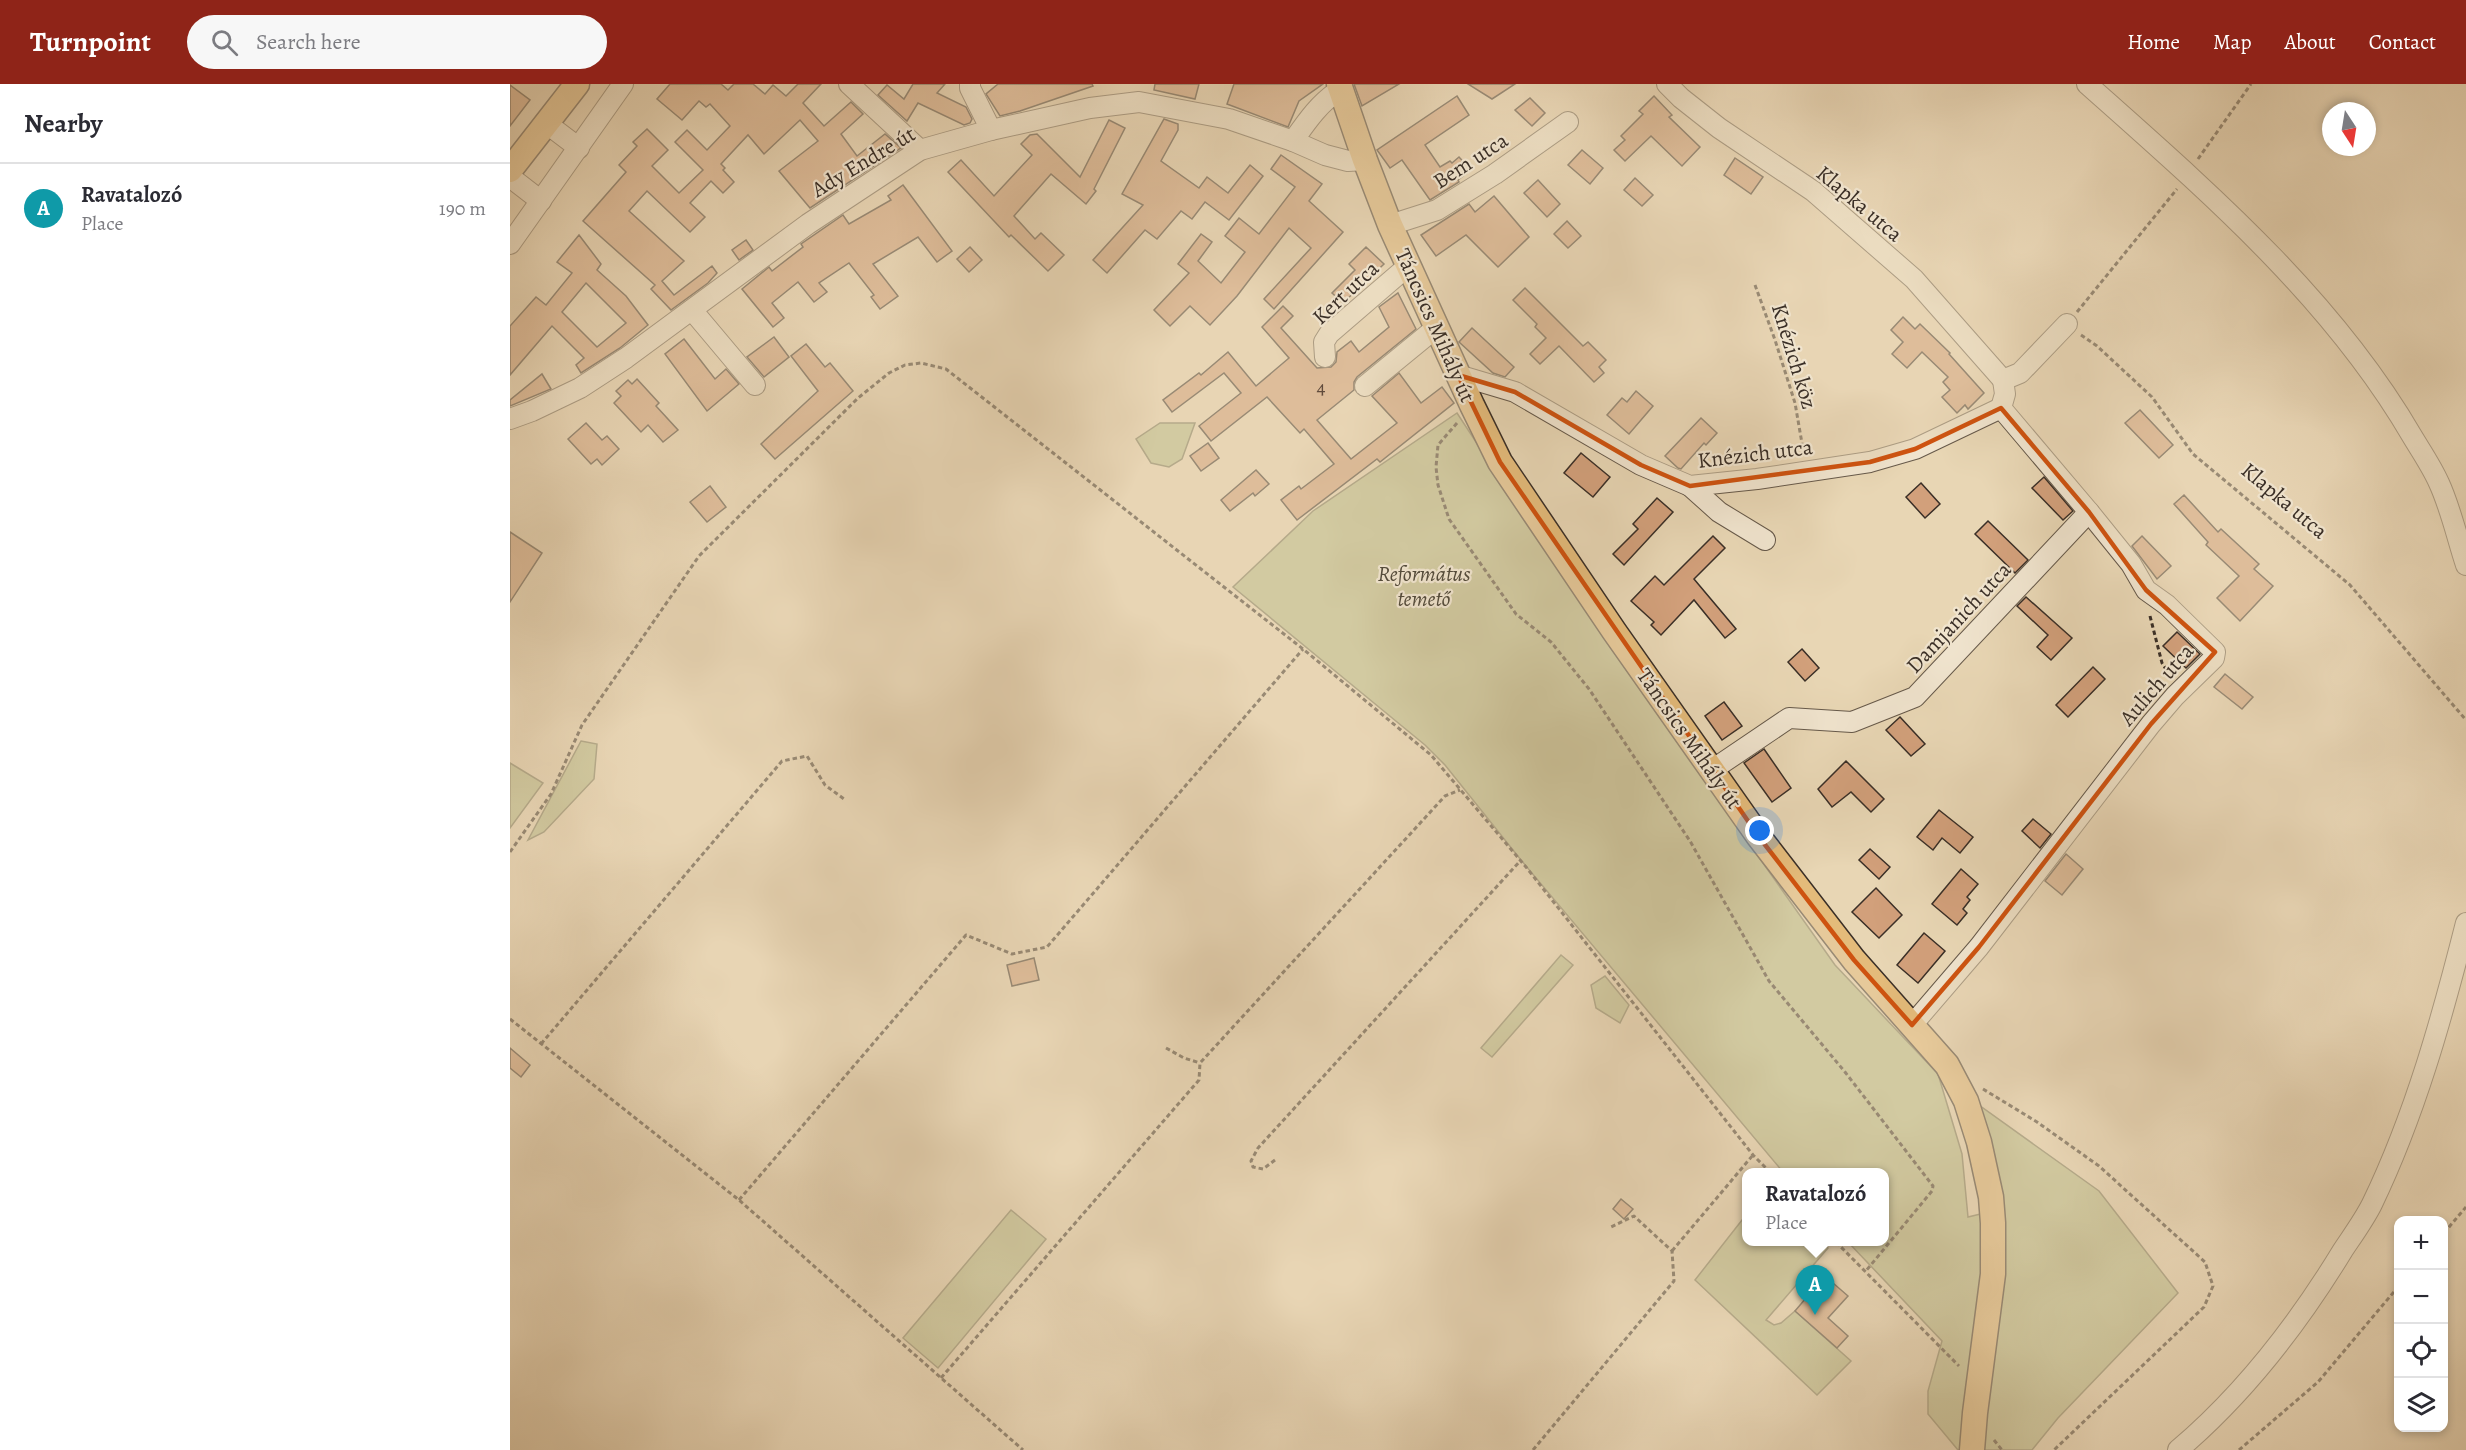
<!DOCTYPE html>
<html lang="en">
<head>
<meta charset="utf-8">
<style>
	:root { --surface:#fff; --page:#f7f7f7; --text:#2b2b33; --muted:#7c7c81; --line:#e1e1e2; --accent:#8f2418 }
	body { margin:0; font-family:Alegreya,serif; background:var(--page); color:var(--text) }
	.controls { position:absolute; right:18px; bottom:18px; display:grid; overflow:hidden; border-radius:12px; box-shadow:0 3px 9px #0003 }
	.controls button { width:54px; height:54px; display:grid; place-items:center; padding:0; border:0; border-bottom:2px solid var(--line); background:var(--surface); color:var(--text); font:30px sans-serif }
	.compass { position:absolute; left:1812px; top:18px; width:54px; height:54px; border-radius:50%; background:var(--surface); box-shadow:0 3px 9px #0003; rotate:168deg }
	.you { position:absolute; left:1250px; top:747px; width:21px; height:21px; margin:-15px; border:4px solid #fff; border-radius:50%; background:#1a73e8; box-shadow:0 0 0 9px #1a73e833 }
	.badge { display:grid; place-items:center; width:39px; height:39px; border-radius:50%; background:var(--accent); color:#fff; font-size:20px; font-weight:700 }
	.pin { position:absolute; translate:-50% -50px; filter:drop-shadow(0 2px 3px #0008) }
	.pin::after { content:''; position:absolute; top:32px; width:21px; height:18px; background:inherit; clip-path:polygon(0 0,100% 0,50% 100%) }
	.popup { position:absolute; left:1232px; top:1084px; width:147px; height:78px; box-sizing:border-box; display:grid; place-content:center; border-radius:12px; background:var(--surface); filter:drop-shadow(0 2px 4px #0005); font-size:20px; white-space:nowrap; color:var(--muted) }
	.popup b { font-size:22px; color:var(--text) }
	.popup::after { content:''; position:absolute; left:50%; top:100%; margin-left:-12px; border:12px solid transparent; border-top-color:var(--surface) }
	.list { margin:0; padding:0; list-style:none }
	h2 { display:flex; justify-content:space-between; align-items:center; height:78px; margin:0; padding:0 24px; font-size:26px }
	h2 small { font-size:20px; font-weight:400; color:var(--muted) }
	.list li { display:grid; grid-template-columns:39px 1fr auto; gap:18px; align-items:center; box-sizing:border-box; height:90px; padding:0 24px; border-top:2px solid var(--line) }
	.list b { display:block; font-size:22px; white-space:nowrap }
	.list p { margin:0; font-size:20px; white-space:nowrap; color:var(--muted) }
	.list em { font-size:20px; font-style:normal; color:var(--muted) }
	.icon { flex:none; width:33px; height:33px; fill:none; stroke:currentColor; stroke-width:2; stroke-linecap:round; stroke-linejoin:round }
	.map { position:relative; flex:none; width:1956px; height:1366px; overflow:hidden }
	header { display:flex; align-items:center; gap:36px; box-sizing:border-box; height:84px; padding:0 30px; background:var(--accent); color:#fff }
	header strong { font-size:28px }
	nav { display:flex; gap:33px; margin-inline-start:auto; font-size:21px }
	.search { width:420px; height:54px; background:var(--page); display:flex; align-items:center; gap:15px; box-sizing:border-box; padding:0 21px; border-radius:33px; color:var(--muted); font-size:22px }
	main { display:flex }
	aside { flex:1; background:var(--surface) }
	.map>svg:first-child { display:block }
	.green { fill:#b9bd8a; stroke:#7a7658; stroke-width:1.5 }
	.building { fill:#d2a07b; stroke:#3a2f27; stroke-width:1.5; fill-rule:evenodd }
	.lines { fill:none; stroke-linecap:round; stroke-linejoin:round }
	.minor-casing { stroke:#66594a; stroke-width:22 }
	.major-casing { stroke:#3a2f27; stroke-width:27 }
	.path { stroke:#3a2f27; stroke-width:3; stroke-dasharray:4.5 3; stroke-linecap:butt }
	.minor { stroke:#f0e4ce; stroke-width:20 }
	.major { stroke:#e4bb7a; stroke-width:24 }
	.marked { fill:none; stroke:#ce5310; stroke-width:4.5; stroke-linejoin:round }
	.labels { text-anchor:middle; stroke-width:4.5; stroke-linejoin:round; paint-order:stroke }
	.number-label { font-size:20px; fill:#604b3c }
	.street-label { font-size:22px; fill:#3a2f27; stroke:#f0e4ce }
	.park-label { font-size:22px; font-style:italic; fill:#534b3b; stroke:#f0e4ce }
</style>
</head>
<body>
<header>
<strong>Turnpoint</strong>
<div class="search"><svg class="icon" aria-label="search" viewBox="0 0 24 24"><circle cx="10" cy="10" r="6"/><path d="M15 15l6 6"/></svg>Search here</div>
<nav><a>Home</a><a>Map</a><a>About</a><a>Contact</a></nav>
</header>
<main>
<aside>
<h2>Nearby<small></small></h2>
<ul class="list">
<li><span class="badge" style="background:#0f9aa8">A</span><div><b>Ravatalozó</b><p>Place</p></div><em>190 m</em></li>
</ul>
</aside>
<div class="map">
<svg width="1956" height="1366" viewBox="0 0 1956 1366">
	<rect width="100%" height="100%" fill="#e8d6b4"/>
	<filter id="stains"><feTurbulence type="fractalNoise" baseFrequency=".00333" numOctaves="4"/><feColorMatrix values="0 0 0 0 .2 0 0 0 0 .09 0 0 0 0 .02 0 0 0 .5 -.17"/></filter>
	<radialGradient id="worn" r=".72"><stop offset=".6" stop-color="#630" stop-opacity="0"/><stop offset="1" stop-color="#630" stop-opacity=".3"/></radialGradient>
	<g class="green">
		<polygon points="947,329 1101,564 1325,881 1428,990 1452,1070 1458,1133 1487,1126 1466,1019 1589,1107 1668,1209 1548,1334 1522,1366 1448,1366 1418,1330 1418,1307 1432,1257 1338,1158 1374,1158 1374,1088 1273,1088 1011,776 935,681 915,661 723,503 803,427"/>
		<polygon points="650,339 685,339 672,375 659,383 641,379 626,355"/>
		<polygon points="71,657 87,660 84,695 34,748 18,756"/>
		<polygon points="0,679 33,699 0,744"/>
		<polygon points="1051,871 1063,881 982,973 971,964"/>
		<polygon points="1095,892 1119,921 1110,939 1086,924 1081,901"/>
		<polygon points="501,1126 536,1155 428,1284 393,1254"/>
		<polygon points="1236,1131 1236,1158 1312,1158 1318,1164 1256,1236 1264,1241 1271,1239 1285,1227 1341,1277 1307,1311 1185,1196"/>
	</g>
	<g class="building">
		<polygon points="160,0 211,0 218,6 224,0 243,0 255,10 263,1 276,12 288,0 311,0 293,19 314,42 341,18 353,30 331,50 347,72 375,50 391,64 300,124 269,87 308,57 290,36 254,70 238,51 211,80 215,84 213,86 224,98 213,109 201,97 180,119 195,133 180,148 137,107 119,127 174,177 152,197 164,211 202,182 207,189 198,199 161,226 141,205 145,201 73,137 116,88 109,81 127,62 123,58 137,45 158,66 142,82 169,109 193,86 165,58 177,46 197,66 220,42 200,20 196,23 189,17 172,36 147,15"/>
		<polygon points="403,0 435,0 427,9 456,23 462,35 460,39 454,41 408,19 397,37 368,11 377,1 394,15"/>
		<polygon points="488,0 582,0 583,2 510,27 490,32 476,10"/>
		<polygon points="645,0 689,0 685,15 644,6"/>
		<polygon points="724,0 813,0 789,17 778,43 717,20"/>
		<polygon points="844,0 889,0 852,22"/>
		<polygon points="958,0 1005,0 982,15"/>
		<polygon points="0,1 20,16 0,42"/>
		<polygon points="947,12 959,31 915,61 930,83 940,77 942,79 949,73 961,86 948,96 949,98 920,116 892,76 880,84 867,66"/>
		<polygon points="1144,12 1162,31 1159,33 1190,63 1172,82 1141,52 1115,77 1104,66 1115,56 1111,52 1133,30 1129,27"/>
		<polygon points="1020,14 1035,29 1022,42 1005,26"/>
		<polygon points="654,35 668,40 668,46 651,77 689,104 697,93 718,109 740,81 753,92 719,136 695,118 682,135 671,127 647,155 635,146 597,189 583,176 633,121 612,110"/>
		<polygon points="599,36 615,44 584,105 586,107 576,120 541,90 504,132 525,155 531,149 554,171 538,187 501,151 499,153 438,88 451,76 484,112 522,71 511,60 520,51 527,50 570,93"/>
		<polygon points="1072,66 1093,84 1080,100 1058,81"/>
		<polygon points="771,71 812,100 799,117 833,148 764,225 754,215 801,164 779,144 727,212 700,241 680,222 660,242 644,226 679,189 668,180 691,150 702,158 688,177 711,199 735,168 715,152 729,134 749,150 785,103 761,85"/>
		<polygon points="1225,74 1253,93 1241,110 1214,91"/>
		<polygon points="1125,94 1143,111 1132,122 1114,106"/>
		<polygon points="1028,96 1050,120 1037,133 1014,109"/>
		<polygon points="393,101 442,167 427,178 408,153 363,180 388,212 370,225 361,213 364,211 339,179 309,199 317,208 304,218 288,198 262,219 274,234 263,243 232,205 259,183 262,187 293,163 291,160 333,131 339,140 381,116 378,112"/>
		<polygon points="984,112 1019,153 988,183 956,151 926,172 911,151 959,120 965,128"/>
		<polygon points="1057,137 1071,152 1058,164 1044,150"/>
		<path d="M 69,151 L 91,180 L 87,186 L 116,212 L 138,241 L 110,264 L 71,289 L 66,281 L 74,274 L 42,242 L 0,291 L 0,242 L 26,213 L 36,221 L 62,189 L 47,178 ZM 76,199 L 116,239 L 87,263 L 52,228 Z"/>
		<polygon points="236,156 243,166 229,176 222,166"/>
		<polygon points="460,163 472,176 459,188 447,175"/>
		<polygon points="856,163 874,180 833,219 822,209 845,186 839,180"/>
		<polygon points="1015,204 1073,262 1078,258 1096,276 1089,283 1094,289 1084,298 1049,262 1030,280 1020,270 1036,254 1025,243 1027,240 1003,216"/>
		<polygon points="888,209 906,245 847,293 844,298 844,306 807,336 841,375 887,339 862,312 889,289 911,319 932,303 944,319 870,378 867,375 787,436 771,416 789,402 791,405 824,380 794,345 790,349 757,313 701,357 689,342 731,309 714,289 662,328 653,316 689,289 691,291 718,268 746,302 779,274 752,243 773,222 783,232 771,244 807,284 821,283 826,278 827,268 841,257 849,268 879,243 869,223"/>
		<polygon points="1393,233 1405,245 1410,240 1440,269 1439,270 1474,309 1458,325 1455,321 1447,329 1432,313 1440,306 1433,298 1438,293 1412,268 1397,284 1382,270 1393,258 1381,246"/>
		<polygon points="962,244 1004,283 995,293 983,289 949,258"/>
		<polygon points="264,253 279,273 254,293 237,273"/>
		<polygon points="174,255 205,295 216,285 229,300 197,327 155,270"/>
		<polygon points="296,260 315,283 320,279 343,307 265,375 251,360 308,307 281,272"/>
		<polygon points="32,290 41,305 0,322 0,316"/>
		<polygon points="127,295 149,319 146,322 168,346 153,358 138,341 131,348 104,319 111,312 106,307 118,296 122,300"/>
		<polygon points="1126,307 1143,322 1119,350 1097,331 1112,314 1117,318"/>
		<polygon points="1630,326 1663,361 1649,374 1615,339"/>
		<polygon points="1191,334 1207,349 1196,361 1194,359 1171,385 1168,384 1155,372"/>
		<polygon points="76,339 92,356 97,352 109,365 92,381 87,375 81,380 58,355"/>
		<polygon points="698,359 709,374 691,387 680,372"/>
		<polygon points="1071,369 1100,393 1083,413 1054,389"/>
		<polygon points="746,386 759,400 745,412 743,409 720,427 711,416"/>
		<polygon points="1534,393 1563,427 1553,436 1522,404"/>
		<polygon points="1411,399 1430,420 1415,434 1396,413"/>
		<polygon points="200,402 216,423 197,438 180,418"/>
		<polygon points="1674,411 1708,448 1711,445 1749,480 1744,485 1763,502 1730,537 1707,514 1729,492 1696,461 1698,458 1664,420"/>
		<polygon points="1147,414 1163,428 1114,481 1103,470 1128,445 1123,440"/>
		<polygon points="1478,437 1518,476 1505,489 1465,450"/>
		<polygon points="0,448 32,469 0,518"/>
		<polygon points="1203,452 1215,464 1184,495 1226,545 1215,554 1184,516 1151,551 1141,541 1144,538 1121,517 1145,492 1154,501"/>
		<polygon points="1632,452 1661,482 1647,495 1622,462"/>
		<polygon points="1516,513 1562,554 1541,576 1527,563 1538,551 1507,522"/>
		<polygon points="1667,548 1690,570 1676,584 1653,562"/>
		<polygon points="1292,565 1309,584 1295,597 1278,578"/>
		<polygon points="1583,583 1595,595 1558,633 1546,621"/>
		<polygon points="1715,590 1743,613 1732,625 1704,603"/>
		<polygon points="1214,618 1232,642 1212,656 1195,632"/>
		<polygon points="1390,633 1415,660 1401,672 1376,646"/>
		<polygon points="1254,665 1281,704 1262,718 1234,679"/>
		<polygon points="1336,677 1374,715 1361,728 1341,708 1322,723 1308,705"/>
		<polygon points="1429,726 1463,753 1450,769 1432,754 1423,766 1407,753"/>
		<polygon points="1523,735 1541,750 1530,764 1512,747"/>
		<polygon points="1360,765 1380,783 1369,795 1349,776"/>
		<polygon points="1556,770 1573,785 1552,811 1535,797"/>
		<polygon points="1451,785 1468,800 1457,813 1460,816 1453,825 1457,829 1447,841 1422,820"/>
		<polygon points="1366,804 1392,831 1369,854 1342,828"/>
		<polygon points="1414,849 1435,867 1408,899 1387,881"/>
		<polygon points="524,874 529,896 502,902 497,881"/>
		<polygon points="0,964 20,981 11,993 0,984"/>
		<polygon points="1111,1115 1123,1125 1114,1135 1103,1125"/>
		<polygon points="1323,1199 1338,1212 1318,1234 1338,1252 1327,1264 1285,1227 1296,1214 1304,1221"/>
	</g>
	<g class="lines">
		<g class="minor-casing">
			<g id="minor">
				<polyline points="339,0 410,66"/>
				<polyline points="460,0 460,4 481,46"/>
				<polyline points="1157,0 1171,14 1209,44 1303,107 1404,195 1493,296"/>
				<path d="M 1577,0 C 1696,106 1821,213 1902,352 C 1911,367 1922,383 1929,399 C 1941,425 1947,454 1956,481"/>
				<polyline points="36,39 69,64"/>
				<path d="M 783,57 C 797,37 810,18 831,5"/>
				<polyline points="0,93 31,117"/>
				<polyline points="880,141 927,126 985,90 1058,38"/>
				<polyline points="0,160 113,0"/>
				<polyline points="182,226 245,301"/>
				<polyline points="815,273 814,258 819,250 898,182"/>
				<polyline points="948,291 1005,308 1131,381 1180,402 1247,395 1360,378 1405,365 1491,324"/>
				<polyline points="1493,296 1510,289 1557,240"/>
				<polyline points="855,302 927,243"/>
				<polyline points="0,335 22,327 70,304 116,274 298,140 410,66 481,46 580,24 629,18 719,35 783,57 815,71 838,77 855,76"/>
				<polyline points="1180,402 1209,428 1255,456"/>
				<polyline points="1202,686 1279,634 1342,638 1405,613 1579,428"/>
				<polyline points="1402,941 1469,863 1641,640 1665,612 1704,574 1705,568 1657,521 1636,506 1621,480 1579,428 1491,324 1495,310 1493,296"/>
				<path d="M 1668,1366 C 1734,1310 1788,1240 1833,1166 C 1843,1151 1854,1136 1862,1120 C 1905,1031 1932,934 1956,839"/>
			</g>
		</g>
		<g class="major-casing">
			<g id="major">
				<polyline points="829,0 855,76 880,141 962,321 990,378 1104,547 1249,753 1344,876 1437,981 1456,1017 1469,1058 1481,1113 1483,1139 1483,1190 1465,1329 1462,1366"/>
				<polyline points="0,86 67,0"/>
			</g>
		</g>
		<g class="path">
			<polyline points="1688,75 1741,0"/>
			<polyline points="1245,201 1265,256 1285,319 1294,371"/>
			<polyline points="1567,228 1667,105"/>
			<polyline points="1571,251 1587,262 1642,313 1683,370 1840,501 1956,636"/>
			<polyline points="947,339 928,361 926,383 928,401 939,435 1006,530 1041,558 1079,605 1180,757 1259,897 1335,988 1423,1102 1422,1107 1355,1188"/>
			<polyline points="1640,532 1652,579 1661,593"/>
			<polyline points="0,768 41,710 72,641 189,472 348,314 379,289 395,281 411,279 436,285 793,565 921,671 1016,783 1243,1071 1260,1088"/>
			<polyline points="0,935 229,1116 513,1366"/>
			<polyline points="31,960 272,677 297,672 315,701 334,715"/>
			<polyline points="656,964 674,974 690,979"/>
			<polyline points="1473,1005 1527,1038 1589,1082 1695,1178 1703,1202 1694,1223 1544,1366"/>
			<polyline points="765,1076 753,1085 743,1083 741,1077 748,1064 1011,776"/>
			<polyline points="229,1116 456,851 502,870 537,863 793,565"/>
			<polyline points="1934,1149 1956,1123"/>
			<polyline points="1326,1158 1449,1282"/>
			<polyline points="1162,1167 1243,1071"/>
			<polyline points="431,1294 689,996 690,979 935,712 950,706"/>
			<polyline points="1484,1356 1492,1366"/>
			<polyline points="1023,1366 1164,1197 1162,1167 1124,1132 1101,1143"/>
			<polyline points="1729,1366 1808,1298 1888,1203"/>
		</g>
		<use href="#minor" class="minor"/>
		<use href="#major" class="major"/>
	</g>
	<path d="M0 0H1956V1366H0ZM 948,291 L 1005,308 L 1131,381 L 1180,402 L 1360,378 L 1405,365 L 1491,324 L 1579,428 L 1636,506 L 1705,568 L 1641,640 L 1469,863 L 1402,941 L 1344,876 L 1249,753 L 990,378 Z" fill="#e8d6b4" fill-opacity=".55" fill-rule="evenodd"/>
	<path class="marked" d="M 948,291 L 1005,308 L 1131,381 L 1180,402 L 1360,378 L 1405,365 L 1491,324 L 1579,428 L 1636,506 L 1705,568 L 1641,640 L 1469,863 L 1402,941 L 1344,876 L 1249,753 L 990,378 Z"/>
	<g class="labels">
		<g class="number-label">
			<text x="811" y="310">4</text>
		</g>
		<g class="street-label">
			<text transform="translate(960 76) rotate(-33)" y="8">Bem utca</text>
			<text transform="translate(353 77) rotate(-31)" y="8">Ady Endre út</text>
			<text transform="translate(1350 119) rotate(40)" y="8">Klapka utca</text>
			<text transform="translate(835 208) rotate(-43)" y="8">Kert utca</text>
			<text transform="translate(926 241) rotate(66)" y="8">Táncsics Mihály út</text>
			<text transform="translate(1285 272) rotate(73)" y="8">Knézich köz</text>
			<text transform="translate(1245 369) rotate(-7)" y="8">Knézich utca</text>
			<text transform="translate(1775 416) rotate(40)" y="8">Klapka utca</text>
			<text transform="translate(1448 533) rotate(-47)" y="8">Damjanich utca</text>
			<text transform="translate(1646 600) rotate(-49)" y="8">Aulich utca</text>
			<text transform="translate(1180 654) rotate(55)" y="8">Táncsics Mihály út</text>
		</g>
		<g class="park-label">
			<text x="914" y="497">Református<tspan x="914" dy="25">temető</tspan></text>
		</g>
	</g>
	<rect width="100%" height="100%" filter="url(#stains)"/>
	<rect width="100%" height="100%" fill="url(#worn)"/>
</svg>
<div class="controls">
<button>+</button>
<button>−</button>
<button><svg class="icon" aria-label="locate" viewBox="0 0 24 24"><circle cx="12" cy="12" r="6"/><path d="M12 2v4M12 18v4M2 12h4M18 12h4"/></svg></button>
<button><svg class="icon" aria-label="layers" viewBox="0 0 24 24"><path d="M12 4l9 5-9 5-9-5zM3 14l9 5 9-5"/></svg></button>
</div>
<svg class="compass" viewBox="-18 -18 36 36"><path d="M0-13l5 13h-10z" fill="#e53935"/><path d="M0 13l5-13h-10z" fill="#7c7c81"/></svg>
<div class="you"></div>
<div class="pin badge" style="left:1305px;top:1231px;background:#0f9aa8">A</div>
<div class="popup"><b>Ravatalozó</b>Place</div>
</div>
</main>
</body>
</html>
